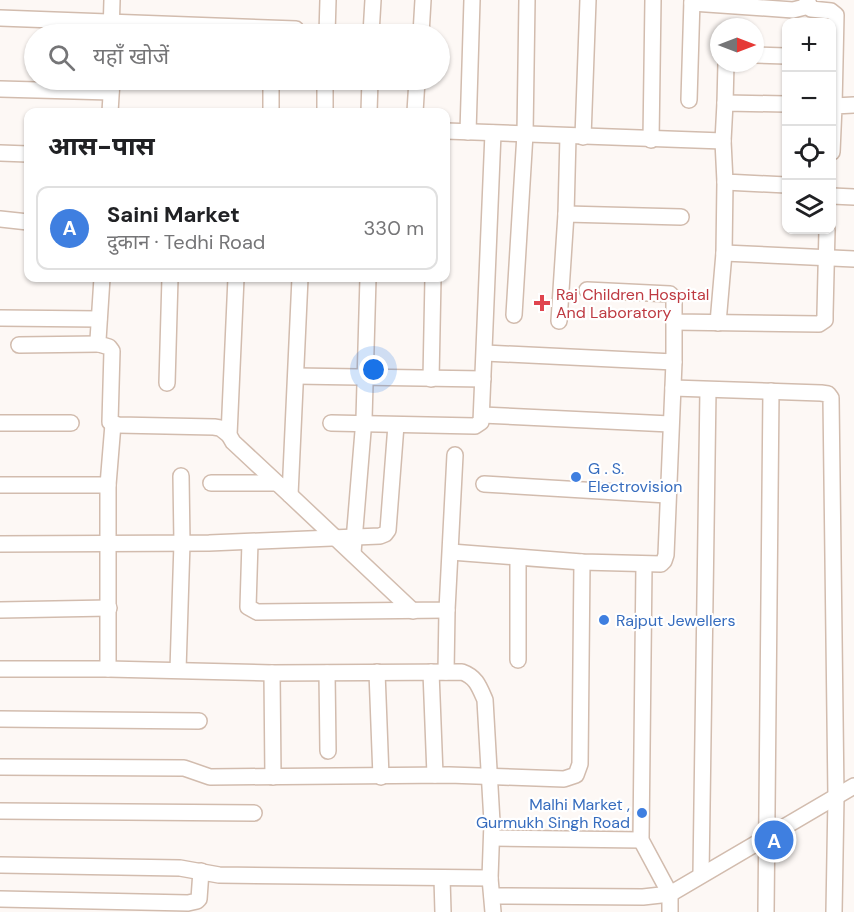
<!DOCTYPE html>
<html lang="hi">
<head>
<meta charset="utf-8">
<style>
	:root { --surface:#fff; --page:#f2f2f2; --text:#202124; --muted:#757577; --line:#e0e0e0; --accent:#ea580c }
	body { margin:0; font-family:"DM Sans","Noto Sans Devanagari",sans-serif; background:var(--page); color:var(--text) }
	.controls { position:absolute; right:18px; top:18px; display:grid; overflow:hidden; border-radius:12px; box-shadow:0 2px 4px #0004 }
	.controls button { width:54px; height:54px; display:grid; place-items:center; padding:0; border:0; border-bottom:2px solid var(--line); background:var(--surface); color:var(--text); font:30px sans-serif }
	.compass { position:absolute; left:710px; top:18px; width:54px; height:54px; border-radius:50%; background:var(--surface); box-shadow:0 2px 4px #0004; rotate:90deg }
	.you { position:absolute; left:374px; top:370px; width:21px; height:21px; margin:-15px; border:4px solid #fff; border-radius:50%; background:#1a73e8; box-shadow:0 0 0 9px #1a73e833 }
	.badge { display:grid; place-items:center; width:39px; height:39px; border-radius:50%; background:var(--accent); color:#fff; font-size:20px; font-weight:700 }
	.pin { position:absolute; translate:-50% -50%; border:3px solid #fff; box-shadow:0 2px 6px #0006 }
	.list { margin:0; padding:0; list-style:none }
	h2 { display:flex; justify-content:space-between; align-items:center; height:78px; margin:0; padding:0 24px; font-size:26px }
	h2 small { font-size:20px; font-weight:400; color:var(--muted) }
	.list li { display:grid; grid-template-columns:39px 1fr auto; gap:18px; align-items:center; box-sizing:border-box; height:84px; margin:0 12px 12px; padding:0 12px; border:2px solid var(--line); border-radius:12px }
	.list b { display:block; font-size:22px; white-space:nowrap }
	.list p { margin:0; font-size:20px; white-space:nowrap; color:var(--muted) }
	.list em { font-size:20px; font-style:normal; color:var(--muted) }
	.icon { flex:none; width:33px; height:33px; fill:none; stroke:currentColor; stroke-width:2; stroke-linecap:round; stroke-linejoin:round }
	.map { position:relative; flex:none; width:854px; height:912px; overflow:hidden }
	.search { position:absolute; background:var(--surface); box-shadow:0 2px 4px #0004; left:24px; top:24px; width:426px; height:66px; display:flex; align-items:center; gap:15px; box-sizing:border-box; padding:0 21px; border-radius:33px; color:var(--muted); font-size:22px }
	.panel { position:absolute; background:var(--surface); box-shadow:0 2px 4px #0004; left:24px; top:108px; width:426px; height:174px; border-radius:12px }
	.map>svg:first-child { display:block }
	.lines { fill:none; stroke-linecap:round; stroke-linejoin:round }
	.minor-casing { stroke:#d2bcae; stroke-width:18 }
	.minor { stroke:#fff; stroke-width:15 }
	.health-dot { fill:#e0444e; stroke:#fff; stroke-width:2 }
	.shop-dot { fill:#3f7fe0; stroke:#fff; stroke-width:2 }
	.labels { text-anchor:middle; stroke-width:4.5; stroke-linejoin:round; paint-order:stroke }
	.health-label { font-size:16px; fill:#be3a42; stroke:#fff; text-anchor:start }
	.shop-label { font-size:16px; fill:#366cbe; stroke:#fff; text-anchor:start }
</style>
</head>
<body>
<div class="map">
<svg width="854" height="912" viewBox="0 0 854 912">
	<rect width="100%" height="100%" fill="#fdf8f5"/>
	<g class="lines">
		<g class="minor-casing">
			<g id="minor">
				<polyline points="807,0 811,9 831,11 836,15 834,106 832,106"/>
				<polyline points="692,3 793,10 809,6"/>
				<polyline points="0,18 296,29"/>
				<polyline points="111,34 112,0"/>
				<polyline points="327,34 328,0"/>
				<polyline points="371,34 373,0"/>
				<polyline points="421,34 423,0"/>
				<polyline points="755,55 786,56"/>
				<polyline points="271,80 271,112"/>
				<polyline points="0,89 111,92"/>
				<polyline points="689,100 692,0"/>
				<polyline points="725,103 726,63"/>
				<polyline points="110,112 112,80"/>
				<polyline points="325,112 325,80"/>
				<polyline points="369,112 370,80"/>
				<polyline points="415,112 417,80"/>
				<polyline points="446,131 723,141 725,103 786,104"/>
				<polyline points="468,132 472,0"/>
				<polyline points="583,137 588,0"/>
				<polyline points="651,140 653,0"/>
				<polyline points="723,141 725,182 786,185"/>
				<polyline points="832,152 834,106 854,105"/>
				<polyline points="0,153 28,154"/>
				<polyline points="832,196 854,197"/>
				<polyline points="566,214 568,136"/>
				<polyline points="0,219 28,222"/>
				<polyline points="724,253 854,259"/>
				<polyline points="102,278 98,340 99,344 109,347 112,351 110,422 118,425 214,427 220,428 229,435"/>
				<polyline points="236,278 229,435 233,442 290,495 300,278"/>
				<polyline points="587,290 670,294 674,298 674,322 819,324 825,320 825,314 827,230"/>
				<polyline points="514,315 525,134 527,0"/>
				<polyline points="0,318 99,319"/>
				<polyline points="559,321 566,214 681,217"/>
				<polyline points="718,323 724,253 725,182"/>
				<polyline points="19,345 99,344"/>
				<polyline points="485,353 674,362 674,322"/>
				<polyline points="296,376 483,379"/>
				<polyline points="431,379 433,278"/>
				<polyline points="167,383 170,278"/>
				<polyline points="673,388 821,393 828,394 831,398 836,797 834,912"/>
				<polyline points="482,415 670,424"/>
				<polyline points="0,423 71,423"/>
				<polyline points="331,423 475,426 481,422 493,133"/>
				<polyline points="211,483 276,483"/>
				<polyline points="484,484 667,495"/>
				<polyline points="0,485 108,485"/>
				<polyline points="290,495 413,611"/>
				<polyline points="250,542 248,607 257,612 447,610 455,455"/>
				<polyline points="0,544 209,543 380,536 385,534 388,530 396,425"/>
				<polyline points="451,552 582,562 661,564 664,561 666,555 674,362"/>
				<polyline points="353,553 364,419 368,278"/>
				<polyline points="518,558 518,660"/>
				<polyline points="644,565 641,840 670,894 670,912"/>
				<polyline points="0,610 109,608"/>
				<path d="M 0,669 L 108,669 L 272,673 L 462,672 C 476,677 479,686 485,700 L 492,822 L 490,878 L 493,912"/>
				<polyline points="108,669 108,485 113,424"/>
				<polyline points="178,670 182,543 181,476"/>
				<polyline points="377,672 381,777"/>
				<polyline points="431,672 435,775"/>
				<polyline points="446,672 447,610"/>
				<polyline points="272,673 273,777"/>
				<polyline points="327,673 328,751"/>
				<polyline points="0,719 199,721"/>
				<polyline points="0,767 184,768 210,777 449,775 564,779 576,775 580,764 582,562"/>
				<polyline points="0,811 254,813"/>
				<polyline points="492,838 641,840"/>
				<polyline points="0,865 180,868 219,875 490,878"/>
				<polyline points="701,875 708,390"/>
				<polyline points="442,878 443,912"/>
				<polyline points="492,896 643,897 670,894 854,786"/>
				<polyline points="0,899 188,903 197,901 199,899 201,871"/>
				<polyline points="766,912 771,391"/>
			</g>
		</g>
		<use href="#minor" class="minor"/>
	</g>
	<path class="health-dot" d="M539 294h6v6h6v6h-6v6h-6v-6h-6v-6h6z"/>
	<g class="shop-dot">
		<circle cx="576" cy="477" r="6"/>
		<circle cx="604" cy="620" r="6"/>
		<circle cx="642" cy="813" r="6"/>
	</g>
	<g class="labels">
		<g class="health-label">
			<text x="556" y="300">Raj Children Hospital<tspan x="556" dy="18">And Laboratory</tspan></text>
		</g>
		<g class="shop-label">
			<text x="588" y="474">G . S.<tspan x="588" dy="18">Electrovision</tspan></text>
			<text x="616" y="626">Rajput Jewellers</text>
			<text x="630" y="810" text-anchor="end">Malhi Market ,<tspan x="630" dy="18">Gurmukh Singh Road</tspan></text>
		</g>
	</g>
</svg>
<div class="controls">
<button>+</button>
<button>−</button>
<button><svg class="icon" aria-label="locate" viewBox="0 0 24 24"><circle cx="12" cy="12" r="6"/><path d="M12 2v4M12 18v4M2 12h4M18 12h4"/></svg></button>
<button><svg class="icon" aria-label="layers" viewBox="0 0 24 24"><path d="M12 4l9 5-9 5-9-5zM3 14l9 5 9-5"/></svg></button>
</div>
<svg class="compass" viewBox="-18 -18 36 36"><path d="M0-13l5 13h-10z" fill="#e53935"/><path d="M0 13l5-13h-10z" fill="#757577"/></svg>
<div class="you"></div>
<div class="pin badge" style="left:774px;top:840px;background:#3f7fe0">A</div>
<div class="search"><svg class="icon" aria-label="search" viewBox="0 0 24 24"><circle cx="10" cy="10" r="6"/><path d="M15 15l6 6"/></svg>यहाँ खोजें</div>
<section class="panel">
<h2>आस-पास<small></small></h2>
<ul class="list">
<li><span class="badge" style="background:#3f7fe0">A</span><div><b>Saini Market</b><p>दुकान · Tedhi Road</p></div><em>330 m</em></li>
</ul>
</section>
</div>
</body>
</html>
